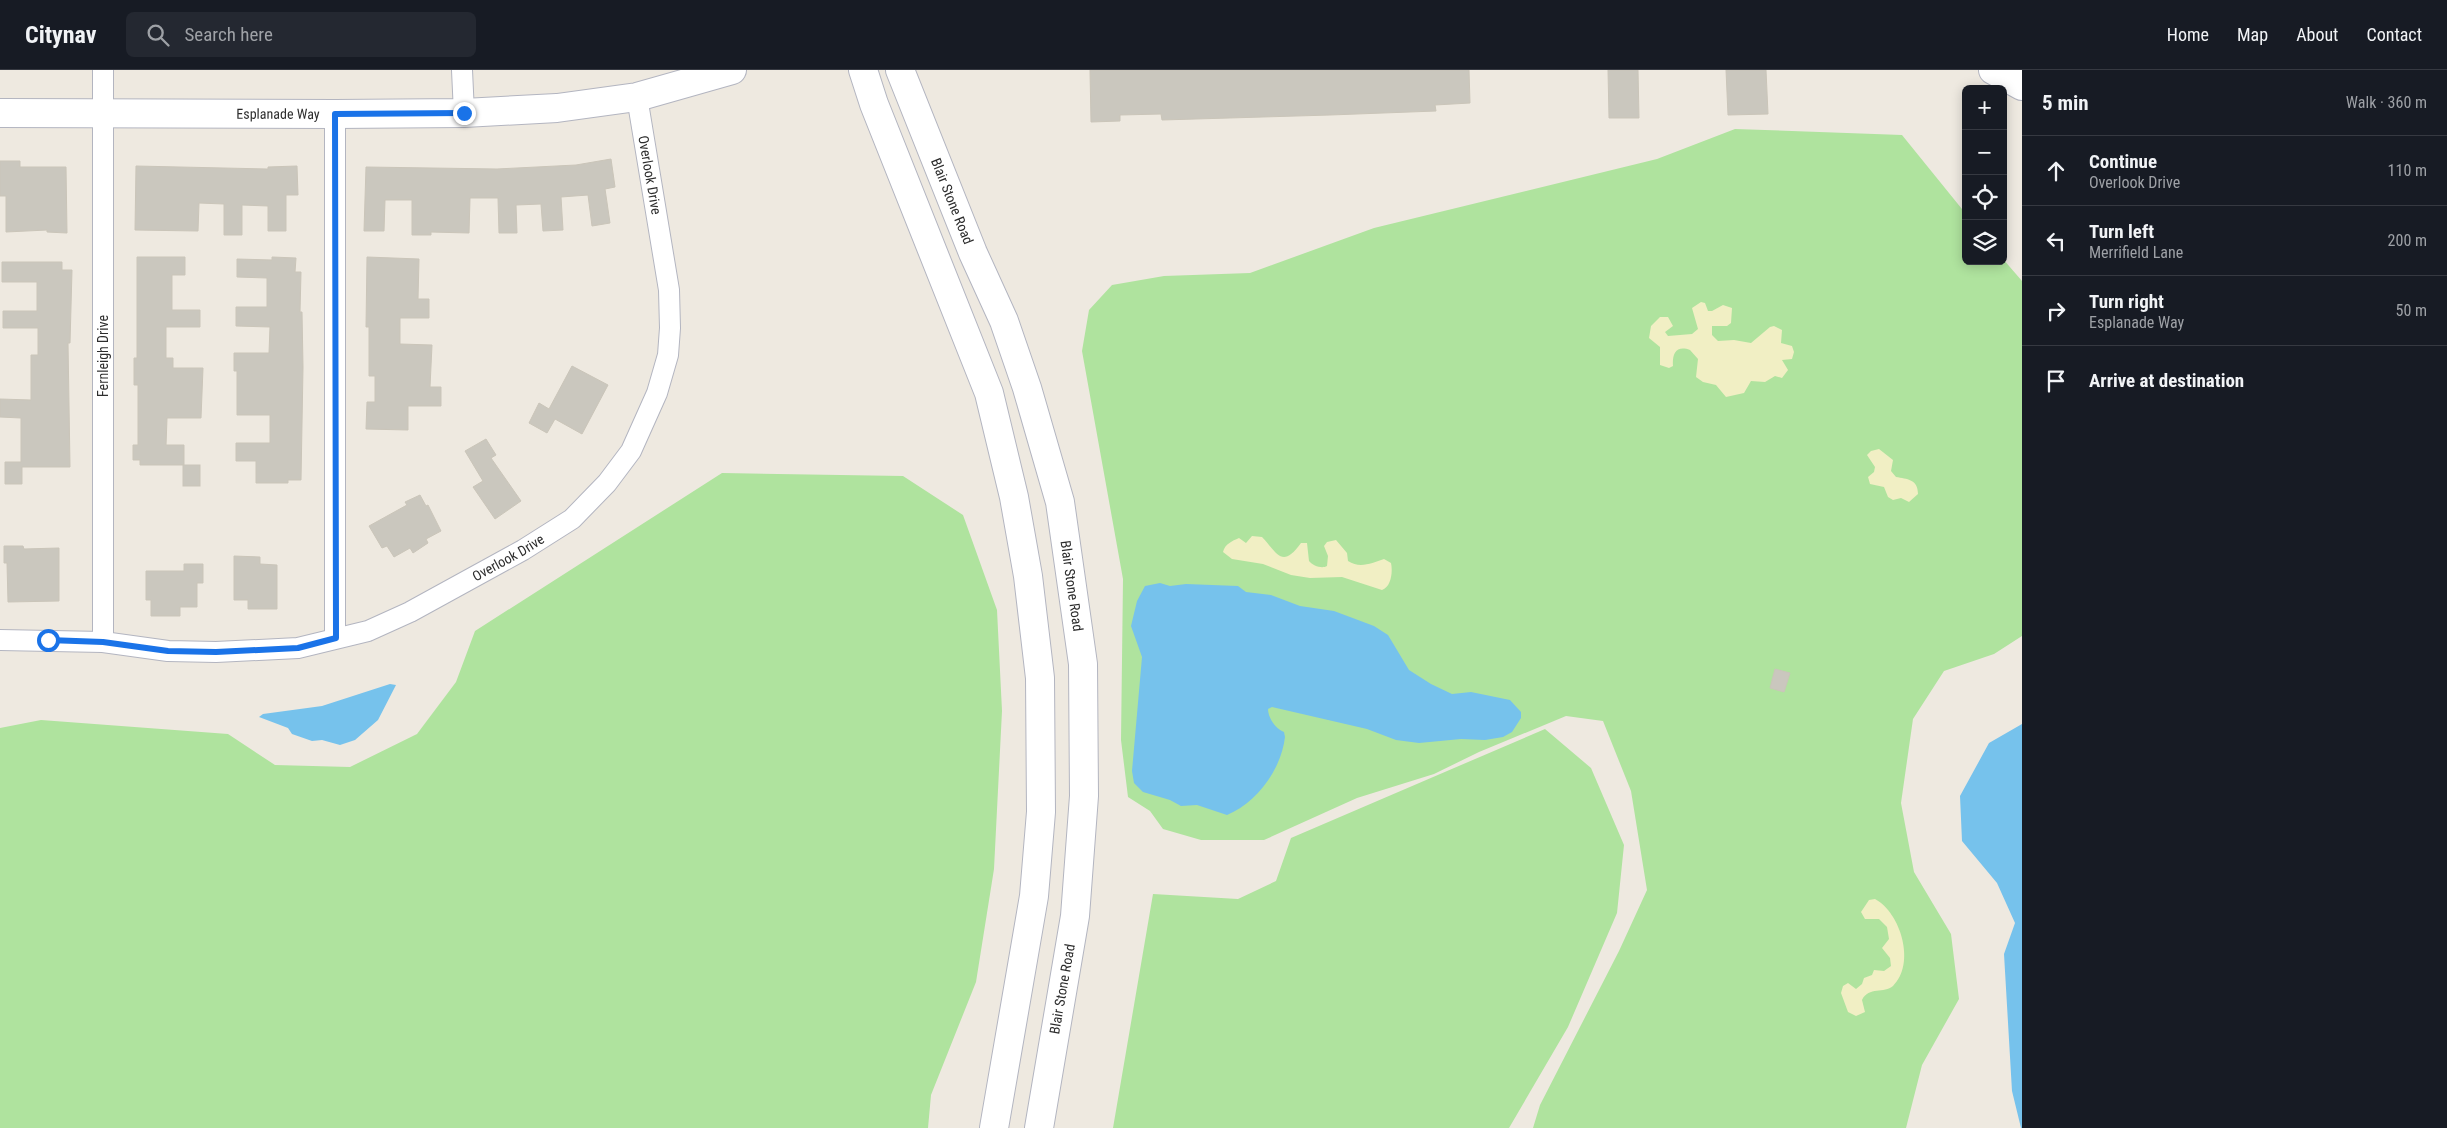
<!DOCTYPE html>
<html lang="en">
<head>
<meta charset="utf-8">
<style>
	:root { --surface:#171b24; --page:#242831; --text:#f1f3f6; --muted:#9ea1a6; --line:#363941 }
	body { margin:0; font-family:"Roboto Condensed",sans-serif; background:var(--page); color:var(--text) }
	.controls { position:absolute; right:15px; top:15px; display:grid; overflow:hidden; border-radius:8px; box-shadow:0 2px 12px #0003 }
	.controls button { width:45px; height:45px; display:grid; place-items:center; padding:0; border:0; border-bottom:1px solid var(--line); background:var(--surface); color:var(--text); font:25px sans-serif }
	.stop { position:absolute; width:15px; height:15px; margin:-11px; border:4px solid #1a73e8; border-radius:50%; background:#fff }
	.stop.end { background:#1a73e8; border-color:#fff; box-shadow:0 1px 5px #0008 }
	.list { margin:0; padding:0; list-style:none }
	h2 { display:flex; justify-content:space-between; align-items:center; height:65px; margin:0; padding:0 20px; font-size:21px }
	h2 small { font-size:16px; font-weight:400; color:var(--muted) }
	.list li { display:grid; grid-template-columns:32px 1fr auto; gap:15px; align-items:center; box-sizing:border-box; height:70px; padding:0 20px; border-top:1px solid var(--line) }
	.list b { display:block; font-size:19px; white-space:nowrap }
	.list p { margin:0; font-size:16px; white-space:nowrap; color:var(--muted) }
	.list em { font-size:16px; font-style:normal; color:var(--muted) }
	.icon { flex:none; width:28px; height:28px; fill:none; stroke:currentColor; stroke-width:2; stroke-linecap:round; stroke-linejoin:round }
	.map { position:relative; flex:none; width:2022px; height:1058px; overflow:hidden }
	header { display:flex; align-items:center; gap:30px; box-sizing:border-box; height:70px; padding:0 25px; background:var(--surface); border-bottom:1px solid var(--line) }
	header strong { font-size:24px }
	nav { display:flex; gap:28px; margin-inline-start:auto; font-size:18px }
	.search { width:350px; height:45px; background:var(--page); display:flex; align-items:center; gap:12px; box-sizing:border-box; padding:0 18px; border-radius:8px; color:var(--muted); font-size:19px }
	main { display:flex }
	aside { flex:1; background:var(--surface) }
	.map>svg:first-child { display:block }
	.green { fill:#afe39e }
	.sand { fill:#f1efc4 }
	.water { fill:#76c2ec }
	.building { fill:#cac7be; stroke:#cac5b9 }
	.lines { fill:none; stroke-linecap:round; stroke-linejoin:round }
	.street-casing { stroke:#b3b5c0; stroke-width:22 }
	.secondary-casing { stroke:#b3b5c0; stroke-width:30 }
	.street { stroke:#fff; stroke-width:20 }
	.secondary { stroke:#fff; stroke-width:28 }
	.route { stroke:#1a73e8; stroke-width:6 }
	.labels { text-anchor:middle; stroke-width:4; stroke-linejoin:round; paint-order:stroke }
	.street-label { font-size:14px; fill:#2d2d2d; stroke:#fff }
</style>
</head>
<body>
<header>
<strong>Citynav</strong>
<div class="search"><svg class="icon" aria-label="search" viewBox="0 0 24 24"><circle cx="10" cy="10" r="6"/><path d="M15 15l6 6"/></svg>Search here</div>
<nav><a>Home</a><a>Map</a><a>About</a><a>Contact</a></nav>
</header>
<main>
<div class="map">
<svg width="2022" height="1058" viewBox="0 0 2022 1058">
	<rect width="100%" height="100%" fill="#eee9e0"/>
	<g class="green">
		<polygon points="1735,59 1902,65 1966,144 1966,191 2003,191 2003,189 2022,211 2022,566 1994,584 1944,601 1913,649 1901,733 1914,802 1951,864 1959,929 1922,995 1906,1058 1533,1058 1540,1035 1619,881 1647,820 1631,721 1603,651 1566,646 1479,682 1434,704 1357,728 1264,770 1201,770 1163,759 1150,741 1128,727 1121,670 1123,509 1082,281 1089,240 1112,215 1164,206 1250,203 1374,158 1657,89"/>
		<polygon points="722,403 903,406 963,445 997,540 1002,641 994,799 976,912 931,1025 928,1058 0,1058 0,658 41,650 228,664 275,695 350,697 417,664 456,612 475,561"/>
		<polygon points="1545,659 1591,698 1624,775 1617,843 1568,957 1509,1058 1113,1058 1153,824 1238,829 1276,811 1291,768"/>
	</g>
	<g class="sand">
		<path d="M 1701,232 L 1705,233 L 1708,241 L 1712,241 L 1723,235 L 1732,238 L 1731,253 L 1727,256 L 1712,256 L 1712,265 L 1718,271 L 1734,270 L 1751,273 L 1770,257 L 1774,256 L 1782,260 L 1781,273 L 1792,276 L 1794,282 L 1792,289 L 1782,290 L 1788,300 L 1782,308 L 1775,306 L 1765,312 L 1751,311 L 1744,323 L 1726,327 L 1716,315 L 1703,312 L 1696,307 L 1698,289 L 1690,280 C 1676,275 1672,284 1673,296 L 1669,298 L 1660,295 L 1660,277 L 1649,268 L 1651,256 L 1660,247 L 1668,247 L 1673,256 L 1665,262 L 1668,266 L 1692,264 L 1698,259 L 1692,238 Z"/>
		<path d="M 1879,379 L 1893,390 L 1891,401 L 1896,407 C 1907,409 1918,409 1918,424 L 1909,432 L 1901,428 L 1893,430 L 1888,427 L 1884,417 L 1870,414 L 1868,407 L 1874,402 L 1875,397 L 1867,385 L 1871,381 Z"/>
		<path d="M 1252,466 L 1262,467 C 1278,484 1282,499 1301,473 L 1307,473 L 1309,491 C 1313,496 1322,499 1327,496 L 1328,486 L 1324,476 L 1327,472 L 1336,470 L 1347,483 L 1348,491 C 1360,499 1372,493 1384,489 L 1391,493 C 1393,502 1391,517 1382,520 L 1342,507 L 1310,508 L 1291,505 L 1263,494 L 1232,489 L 1223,482 C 1225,474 1232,471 1239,468 L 1246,473 Z"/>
		<path d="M 1875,829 C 1901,843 1916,894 1893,916 C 1884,924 1869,916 1862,930 L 1865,942 L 1856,946 L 1848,942 L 1841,923 L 1843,916 L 1848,913 L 1856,919 L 1862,914 L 1864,908 L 1872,905 L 1874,900 L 1884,901 L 1891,896 L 1890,888 L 1882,878 L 1889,869 L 1887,857 L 1879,849 L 1865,849 L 1861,842 L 1869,830 Z"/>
	</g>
	<g class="water">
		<path d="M 1160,513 L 1170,516 L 1186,514 L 1238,516 L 1246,522 L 1271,525 L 1300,536 L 1334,541 L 1374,556 L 1388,565 L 1409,600 L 1431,614 L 1452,624 L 1471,622 L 1510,630 L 1521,642 L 1521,648 L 1512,662 L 1503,667 L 1485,670 L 1461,669 L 1419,673 L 1396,670 L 1367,659 L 1272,637 L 1268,639 C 1268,648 1276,659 1284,662 L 1285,667 C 1281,700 1257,732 1227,745 L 1197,735 L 1181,736 L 1170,730 L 1143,722 L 1134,713 L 1132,701 L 1142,587 L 1131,556 L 1137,531 L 1145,516 Z"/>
		<polygon points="390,614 396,615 378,650 355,670 340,675 322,670 312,671 292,664 288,658 259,647 263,644 322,636"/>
		<polygon points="2022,654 2022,1058 2021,1058 2012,1021 2004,884 2015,853 1997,813 1962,771 1960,726 1989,673"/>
	</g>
	<g class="building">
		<polygon points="1090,0 1469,0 1470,33 1435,35 1436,41 1330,45 1162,50 1161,44 1120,45 1120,51 1091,52"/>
		<polygon points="1608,0 1638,0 1639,48 1609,48"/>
		<polygon points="1726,0 1766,0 1768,44 1728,45"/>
		<polygon points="611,89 615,117 605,119 610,153 592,156 588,125 561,127 563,160 543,161 541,134 516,135 517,163 499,163 498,128 470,128 469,163 431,162 431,165 412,165 412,130 385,130 384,161 364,161 366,97 497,99 576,95"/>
		<polygon points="0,91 20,91 20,97 66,97 67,163 47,162 47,160 6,162 6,126 0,126"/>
		<polygon points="136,96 268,99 268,97 297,96 298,125 286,125 286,161 268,161 268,136 242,135 242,165 224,165 224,134 199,133 198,161 135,160"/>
		<polygon points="137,187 185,187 185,205 172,205 172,240 200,240 200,257 166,257 166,288 173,288 173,298 203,298 201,348 167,348 166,375 184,375 184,395 140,395 140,390 133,390 133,375 138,375 138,315 134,315 134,288 137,288"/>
		<polygon points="272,187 296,188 295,202 301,202 300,242 302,242 303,297 301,410 288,410 288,413 256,413 256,391 236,391 236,373 270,373 270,345 237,345 237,301 234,301 234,283 269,283 270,257 236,256 236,237 267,237 267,208 237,207 237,189 272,190"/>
		<polygon points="367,187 419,189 418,229 429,229 429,248 400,248 400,274 432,275 430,317 441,317 441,336 408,336 408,360 366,359 367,332 375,332 375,306 369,306 369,257 366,257"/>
		<polygon points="2,192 62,192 62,200 72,200 70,273 68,273 70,397 22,397 22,414 5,414 5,392 21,392 21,348 0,347 0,329 31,330 31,285 38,285 38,258 3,258 3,241 37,241 37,212 2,212"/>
		<polygon points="572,296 608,315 582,364 555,349 547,363 529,353 539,333 549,339"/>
		<polygon points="486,369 496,385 491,388 521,431 495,449 473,417 483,411 465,381"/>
		<rect x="183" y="395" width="17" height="21"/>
		<polygon points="420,425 426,436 428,435 441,461 426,469 428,473 413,483 410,478 394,487 387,476 382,478 369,456 407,435 405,432"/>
		<polygon points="4,476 23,476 24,479 59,478 59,531 8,532 7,493 4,493"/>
		<polygon points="234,486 260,487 260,494 277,495 277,539 248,539 248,530 234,530"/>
		<polygon points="184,494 203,494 203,513 197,513 197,537 180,537 180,546 151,546 151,530 146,530 146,501 184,501"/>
		<polygon points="1775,599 1790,603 1784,622 1770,618"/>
	</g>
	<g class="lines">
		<g class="street-casing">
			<g id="street">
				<polyline points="462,0 464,43"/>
				<polyline points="335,44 335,568"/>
				<path id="s1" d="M 0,570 L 103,572 L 168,581 L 216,582 L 298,578 L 368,561 L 410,542 L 523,480 L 572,449 L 607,413 L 631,381 L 657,323 L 668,285 L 670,258 L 669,220 L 637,27"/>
				<polyline points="103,572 103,0"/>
			</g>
		</g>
		<g class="secondary-casing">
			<g id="secondary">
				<polyline points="863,0 874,34 989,323 1014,427 1028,506 1040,608 1041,742 1034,826 994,1058"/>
				<path id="s2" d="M 900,0 L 973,183 L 1004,251 L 1027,318 L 1060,432 L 1083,594 L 1084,726 L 1075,846 L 1039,1058"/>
				<polyline points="1993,0 2022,16"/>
				<path id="s3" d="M 0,43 L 335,44 L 464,43 L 557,38 L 637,27 L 732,0"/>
			</g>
		</g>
		<use href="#street" class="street"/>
		<use href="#secondary" class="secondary"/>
	</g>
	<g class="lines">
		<polyline class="route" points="48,570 103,572 168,581 216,582 298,578 336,568 335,44 464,43"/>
	</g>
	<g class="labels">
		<g class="street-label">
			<text dy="5" stroke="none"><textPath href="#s3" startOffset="278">Esplanade Way</textPath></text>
			<text transform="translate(650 105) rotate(80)" y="5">Overlook Drive</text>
			<text dy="5" stroke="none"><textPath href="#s2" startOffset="141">Blair Stone Road</textPath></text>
			<text transform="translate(103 286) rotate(-90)" y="5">Fernleigh Drive</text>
			<text dy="5" stroke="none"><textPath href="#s1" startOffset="529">Overlook Drive</textPath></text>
			<text dy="5" stroke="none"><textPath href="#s2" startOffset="546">Blair Stone Road</textPath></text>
			<text transform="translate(1062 919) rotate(-80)" y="5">Blair Stone Road</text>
		</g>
	</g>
</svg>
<div class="controls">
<button>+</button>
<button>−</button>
<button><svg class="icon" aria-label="locate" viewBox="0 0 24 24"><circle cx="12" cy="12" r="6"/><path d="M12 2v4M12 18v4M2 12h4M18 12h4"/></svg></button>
<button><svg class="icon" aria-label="layers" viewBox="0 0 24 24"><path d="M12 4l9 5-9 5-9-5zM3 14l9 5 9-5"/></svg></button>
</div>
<div class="stop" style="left:48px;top:570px"></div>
<div class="stop end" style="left:464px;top:43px"></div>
</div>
<aside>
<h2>5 min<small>Walk · 360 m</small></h2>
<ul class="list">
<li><svg class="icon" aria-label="ahead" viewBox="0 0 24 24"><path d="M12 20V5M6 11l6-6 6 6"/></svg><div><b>Continue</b><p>Overlook Drive</p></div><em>110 m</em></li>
<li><svg class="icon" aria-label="left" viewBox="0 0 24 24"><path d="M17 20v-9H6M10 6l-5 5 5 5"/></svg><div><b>Turn left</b><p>Merrifield Lane</p></div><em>200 m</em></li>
<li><svg class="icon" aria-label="right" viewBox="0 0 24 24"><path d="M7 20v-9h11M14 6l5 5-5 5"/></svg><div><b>Turn right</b><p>Esplanade Way</p></div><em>50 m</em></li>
<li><svg class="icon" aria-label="arrive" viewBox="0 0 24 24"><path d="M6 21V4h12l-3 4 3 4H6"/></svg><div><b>Arrive at destination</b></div></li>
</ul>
</aside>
</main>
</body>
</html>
